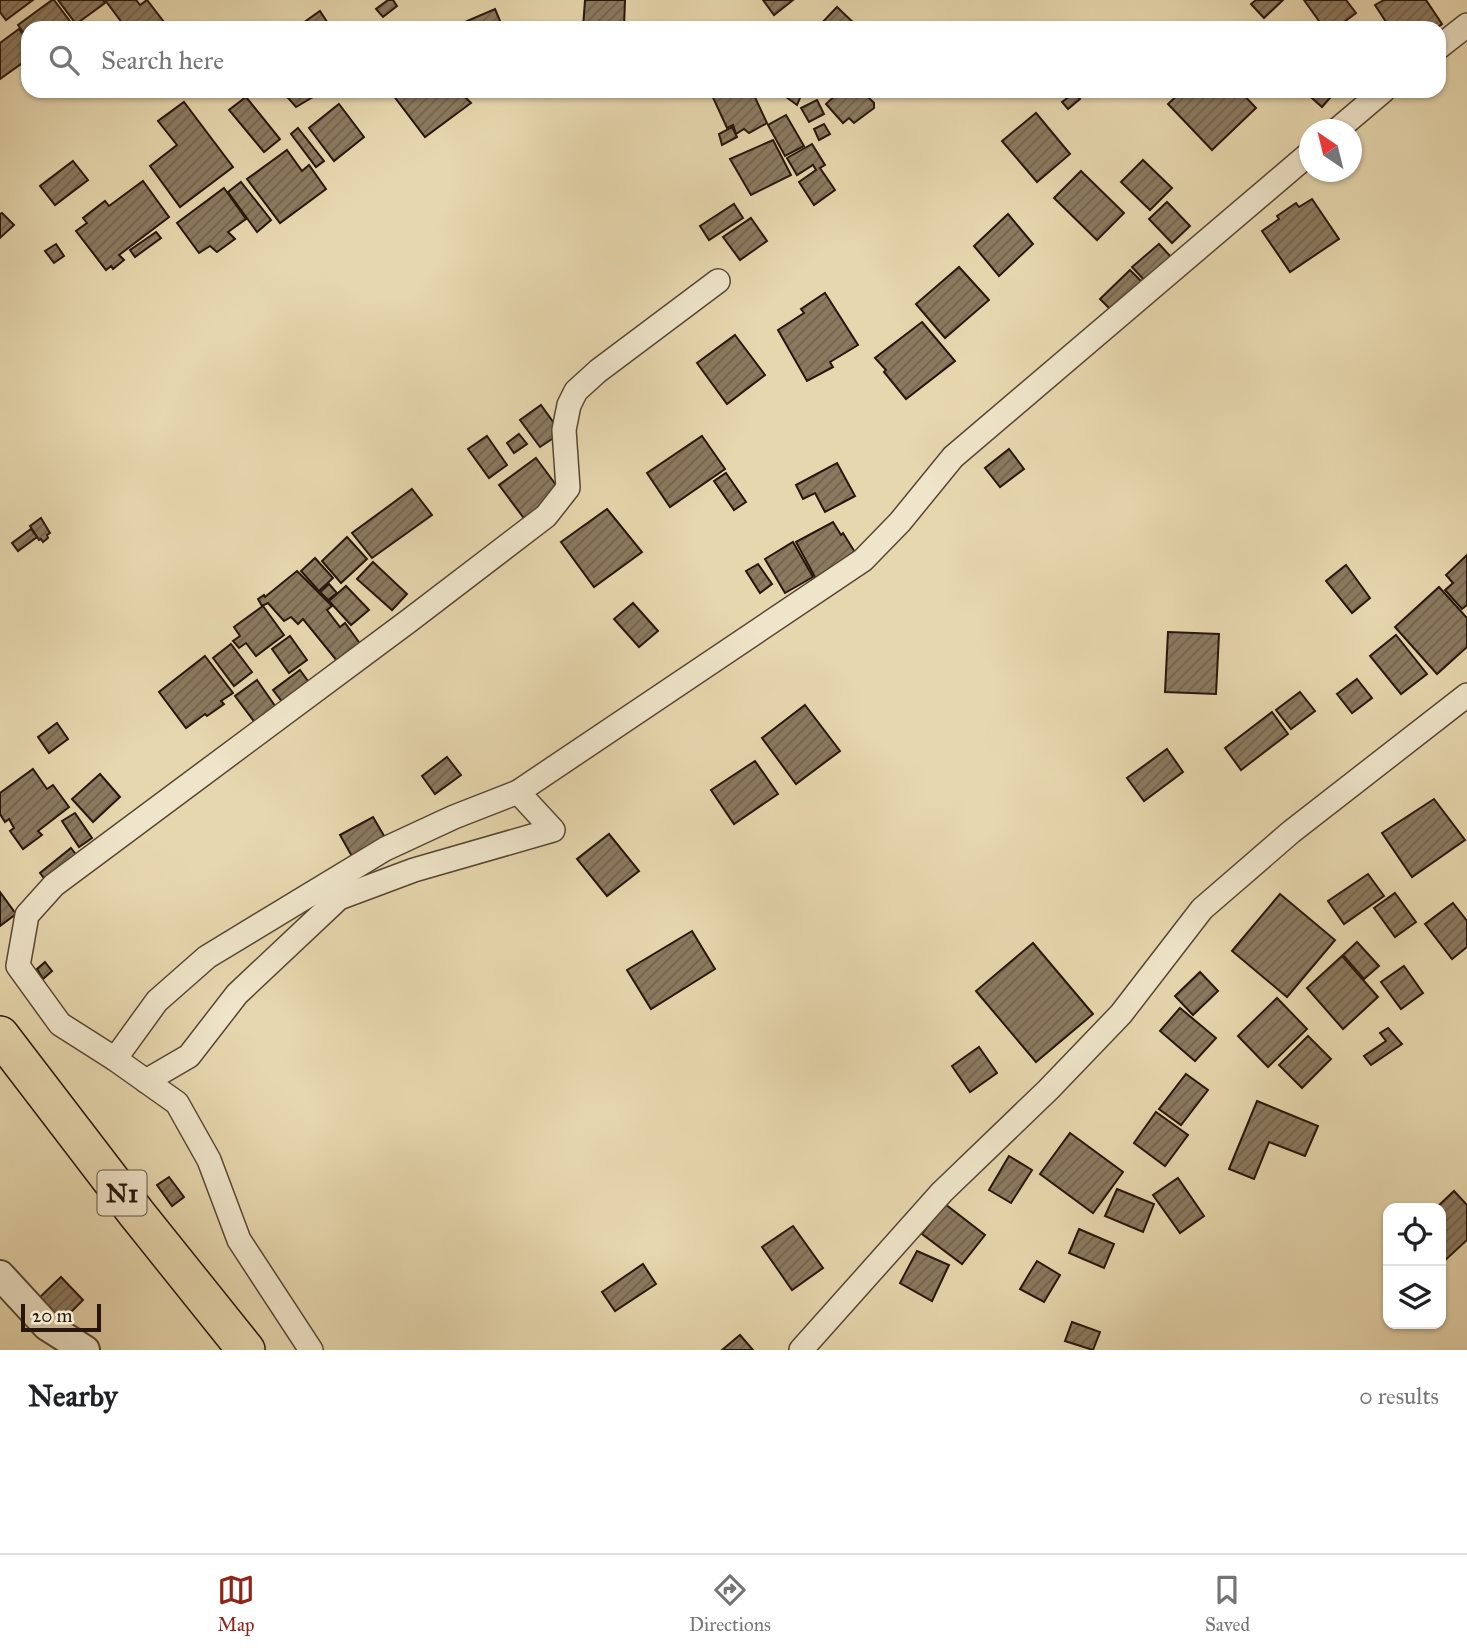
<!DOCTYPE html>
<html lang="en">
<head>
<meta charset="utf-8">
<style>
	:root { --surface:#fff; --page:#f2f2f2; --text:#202124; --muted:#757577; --line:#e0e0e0; --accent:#8f2418 }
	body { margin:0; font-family:"IM FELL Great Primer",serif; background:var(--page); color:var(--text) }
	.controls { position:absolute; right:21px; bottom:21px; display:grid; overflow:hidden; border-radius:14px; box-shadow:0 2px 5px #0004 }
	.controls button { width:63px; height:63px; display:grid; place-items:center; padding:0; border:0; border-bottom:2px solid var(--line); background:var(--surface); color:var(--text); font:35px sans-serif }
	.compass { position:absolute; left:1299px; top:119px; width:63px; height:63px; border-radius:50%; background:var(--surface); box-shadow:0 2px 5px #0004; rotate:325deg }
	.scale { position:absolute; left:21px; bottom:18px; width:80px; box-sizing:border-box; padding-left:7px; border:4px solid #27160c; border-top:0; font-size:19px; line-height:24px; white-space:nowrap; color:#27160c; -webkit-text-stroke:5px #efe5ca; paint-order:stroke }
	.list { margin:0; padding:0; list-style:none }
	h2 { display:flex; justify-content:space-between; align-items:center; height:91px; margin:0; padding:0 28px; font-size:30px }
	h2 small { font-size:23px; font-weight:400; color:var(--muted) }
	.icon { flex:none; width:38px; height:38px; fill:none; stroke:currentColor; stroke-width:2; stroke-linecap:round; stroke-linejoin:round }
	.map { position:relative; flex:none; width:1467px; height:1350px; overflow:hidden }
	.search { position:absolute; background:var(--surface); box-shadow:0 2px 5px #0004; left:21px; right:21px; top:21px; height:77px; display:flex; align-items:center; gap:18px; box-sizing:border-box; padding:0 24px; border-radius:21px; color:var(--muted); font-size:26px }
	.sheet { height:203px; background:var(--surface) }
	nav { display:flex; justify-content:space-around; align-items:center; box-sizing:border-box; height:98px; border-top:2px solid var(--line); background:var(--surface); font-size:19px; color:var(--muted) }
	nav a { display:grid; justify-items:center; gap:4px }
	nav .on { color:var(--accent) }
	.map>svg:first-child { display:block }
	.building { fill:url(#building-hatch); stroke:#27160c; stroke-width:2 }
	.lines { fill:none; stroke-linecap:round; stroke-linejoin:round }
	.minor-casing { stroke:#574634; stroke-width:26 }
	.tertiary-casing { stroke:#574634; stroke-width:32 }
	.trunk-casing { stroke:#27160c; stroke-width:40 }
	.minor { stroke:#efe5ca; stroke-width:23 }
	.tertiary { stroke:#efe5ca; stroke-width:28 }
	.trunk { stroke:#e7d7ae; stroke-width:37 }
	.labels { text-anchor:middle; stroke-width:5; stroke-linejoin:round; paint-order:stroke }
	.shield { fill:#efe5ca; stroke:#635445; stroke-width:2 }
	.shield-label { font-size:26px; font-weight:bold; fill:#27160c }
</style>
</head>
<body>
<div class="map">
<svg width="1467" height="1350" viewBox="0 0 1467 1350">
	<defs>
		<pattern id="building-hatch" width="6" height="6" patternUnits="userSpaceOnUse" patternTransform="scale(1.75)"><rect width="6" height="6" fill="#8b7a60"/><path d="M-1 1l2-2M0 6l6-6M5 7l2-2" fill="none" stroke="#72634e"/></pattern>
	</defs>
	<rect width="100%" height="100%" fill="#e7d7ae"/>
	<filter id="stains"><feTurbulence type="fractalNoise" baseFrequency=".00286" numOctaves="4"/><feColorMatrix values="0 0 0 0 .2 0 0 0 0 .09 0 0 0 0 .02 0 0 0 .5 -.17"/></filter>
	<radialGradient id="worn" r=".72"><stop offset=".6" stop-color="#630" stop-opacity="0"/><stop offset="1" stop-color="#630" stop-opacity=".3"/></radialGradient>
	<g class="building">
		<polygon points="0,0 33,0 6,20 0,12"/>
		<polygon points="52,0 54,0 75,28 28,28 28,39 18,25"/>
		<polygon points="58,0 103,0 105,3 76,24"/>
		<polygon points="105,0 136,0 140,5 147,0 164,22 157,28 126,28"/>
		<polygon points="388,0 393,0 397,6 383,17 376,9"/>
		<polygon points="585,0 625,0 624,28 583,28"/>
		<polygon points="763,0 793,0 774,15"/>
		<polygon points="1256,0 1283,0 1264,18 1251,4"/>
		<polygon points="1304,0 1346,0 1356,13 1336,28 1324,28"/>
		<polygon points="1384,0 1426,0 1442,24 1437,28 1390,28 1375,5"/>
		<polygon points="837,7 859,28 817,28"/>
		<polygon points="495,9 503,28 470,28 467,21"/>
		<polygon points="320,11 331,28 296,28"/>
		<polygon points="19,29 28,41 28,59 0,79 0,43"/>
		<polygon points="282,91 323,91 296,107"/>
		<polygon points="390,91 459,91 471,103 425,137"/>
		<polygon points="710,91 752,91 767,123 749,133 744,129 736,134 733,125 727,128"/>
		<polygon points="778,91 803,91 797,105"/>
		<polygon points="840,91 862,91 874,103 874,108 854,123 849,118 843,123 826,104"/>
		<polygon points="1071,91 1083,93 1078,97 1080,99 1068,109 1062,102 1073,94"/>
		<polygon points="1182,91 1240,91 1256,108 1212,150 1168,104"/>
		<polygon points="1304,91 1336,91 1322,107"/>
		<polygon points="246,97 280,139 264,152 229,110"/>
		<polygon points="817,100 824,114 809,122 801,108"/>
		<polygon points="184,102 233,167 180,207 150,166 177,145 158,121"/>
		<polygon points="339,104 364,137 334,161 309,128"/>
		<polygon points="1036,113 1070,154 1037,182 1002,141"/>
		<polygon points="786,115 804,146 785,156 768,125"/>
		<polygon points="824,124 830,134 819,140 814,129"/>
		<polygon points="732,127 737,137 722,145 719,134"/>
		<polygon points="298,128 324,161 316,167 291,134"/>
		<polygon points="773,140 791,175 751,195 730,159"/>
		<polygon points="812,144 825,165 820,168 835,190 814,205 799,182 816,170 813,165 797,175 787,158"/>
		<polygon points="287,150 302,171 309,165 326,189 280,223 247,179"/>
		<polygon points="1143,160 1172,188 1150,210 1121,182"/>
		<polygon points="73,161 88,180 55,205 40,186"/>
		<polygon points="1081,171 1124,213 1097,240 1054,198"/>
		<polygon points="143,181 169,217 119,255 124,260 113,269 111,266 106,270 76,231 87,223 83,218 105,201 109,206"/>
		<polygon points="241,182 271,220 257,232 228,192"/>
		<polygon points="224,188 246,219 228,232 235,239 217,252 210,246 199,253 177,223"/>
		<polygon points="1312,199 1339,239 1290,272 1262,231 1279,219 1277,216 1296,203 1299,207"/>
		<polygon points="1167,202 1190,226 1172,243 1149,219"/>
		<polygon points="734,204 743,218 709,240 700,226"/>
		<polygon points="2,213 14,225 0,238 0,214"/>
		<polygon points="1008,214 1033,244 999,276 974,246"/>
		<polygon points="751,218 767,241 740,260 723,237"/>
		<polygon points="156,232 161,238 135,257 130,250"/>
		<polygon points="56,244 64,256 54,263 45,251"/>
		<polygon points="1159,244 1172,258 1146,282 1132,267"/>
		<polygon points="959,267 989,300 945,338 916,304"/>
		<polygon points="1130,270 1145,285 1115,314 1100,299"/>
		<polygon points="825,293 858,345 830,362 833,367 807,381 778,330 804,313 801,309"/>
		<polygon points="922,322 955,361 906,399 884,372 886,370 875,358"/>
		<polygon points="735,335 765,375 727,404 697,363"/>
		<polygon points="541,405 561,433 540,447 520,420"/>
		<polygon points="519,434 527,444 514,453 507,443"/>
		<polygon points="487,436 507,465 489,478 468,449"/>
		<polygon points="702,436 725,469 670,507 647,473"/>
		<polygon points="1009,449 1024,469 1000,487 985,468"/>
		<polygon points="536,458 562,493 526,521 499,485"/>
		<polygon points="837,463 855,496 825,512 815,493 803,499 796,485"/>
		<polygon points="726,473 746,502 734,510 714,481"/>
		<polygon points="412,489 432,515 372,558 352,533"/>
		<polygon points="607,509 642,552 594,587 561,542"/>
		<polygon points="41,518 50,533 47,535 48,538 43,542 41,539 39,540 30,526"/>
		<polygon points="833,522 841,535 843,533 858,557 816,579 796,542"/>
		<polygon points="31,529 37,537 18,551 12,543"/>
		<polygon points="347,537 367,559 341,583 322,561"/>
		<polygon points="793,542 813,577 785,593 765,559"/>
		<polygon points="1467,555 1467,605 1462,609 1445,590 1453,583 1446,575"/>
		<polygon points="315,558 333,578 319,591 301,571"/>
		<polygon points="373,562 407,594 392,610 357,579"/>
		<polygon points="758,564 772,584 760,593 746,571"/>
		<polygon points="1346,565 1370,598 1352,613 1326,581"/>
		<polygon points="297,571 332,606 327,610 340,627 345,623 364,649 342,667 303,619 298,624 291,617 284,621 268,603 262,606 258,599 264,595 265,597"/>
		<polygon points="329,584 337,593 328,600 320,592"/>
		<polygon points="346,586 369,610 351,625 329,601"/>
		<polygon points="1439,587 1467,618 1467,647 1437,674 1395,627"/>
		<polygon points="633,603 658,631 639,647 614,619"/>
		<polygon points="263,606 284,635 256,656 246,643 239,648 233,641 240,636 234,627"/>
		<polygon points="1168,632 1219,634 1216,694 1165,692"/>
		<polygon points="1396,635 1427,674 1401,694 1370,656"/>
		<polygon points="290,636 307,660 289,673 272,649"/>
		<polygon points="231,644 252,672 234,686 213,658"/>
		<polygon points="205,656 233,693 221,701 224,704 207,716 205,714 186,728 159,692"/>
		<polygon points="300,670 313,688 287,708 273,690"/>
		<polygon points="1357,679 1372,698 1352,713 1337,694"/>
		<polygon points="257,680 280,713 259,728 235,696"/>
		<polygon points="1300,692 1315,711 1291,729 1276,710"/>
		<polygon points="805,705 840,751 796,784 762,738"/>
		<polygon points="1272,712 1288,734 1241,770 1225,748"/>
		<polygon points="57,723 68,739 49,753 38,737"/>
		<polygon points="1167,749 1183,772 1144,801 1127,778"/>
		<polygon points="447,757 461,775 435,794 422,776"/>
		<polygon points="755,761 778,794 734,824 711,790"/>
		<polygon points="33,769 47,789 53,785 69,807 38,831 42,835 23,849 10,831 14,828 9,819 5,822 0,814 0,793"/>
		<polygon points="100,774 120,797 93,822 72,799"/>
		<polygon points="1434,799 1465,840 1412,877 1382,833"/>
		<polygon points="75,813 92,838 79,847 62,821"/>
		<polygon points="373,817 387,841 354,860 340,835"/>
		<polygon points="609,834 639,871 607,896 577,859"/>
		<polygon points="71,848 81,861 50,886 40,873"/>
		<polygon points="1368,874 1384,896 1344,924 1328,901"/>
		<polygon points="0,892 16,914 0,926"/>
		<polygon points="1395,893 1416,922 1395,937 1374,908"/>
		<polygon points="1280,894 1335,940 1287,997 1232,951"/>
		<polygon points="1453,903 1467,921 1467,947 1452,959 1425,924"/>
		<polygon points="692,931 715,969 651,1009 627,970"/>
		<polygon points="1357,942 1379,966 1364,979 1343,955"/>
		<polygon points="1033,943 1093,1014 1036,1062 976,991"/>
		<polygon points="1342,956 1378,997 1343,1029 1307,988"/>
		<polygon points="45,962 52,971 43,979 37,969"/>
		<polygon points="1404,966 1423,993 1401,1009 1381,982"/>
		<polygon points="1200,972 1218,991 1193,1015 1175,996"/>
		<polygon points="1277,998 1307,1029 1268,1067 1238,1036"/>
		<polygon points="1180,1008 1216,1038 1195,1061 1160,1031"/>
		<polygon points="1388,1028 1402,1044 1371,1065 1364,1056 1386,1041 1380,1033"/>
		<polygon points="1308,1036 1331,1059 1302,1088 1279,1065"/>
		<polygon points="979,1047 997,1073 970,1092 952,1066"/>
		<polygon points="1186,1074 1208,1090 1181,1125 1159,1109"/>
		<polygon points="1257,1101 1318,1126 1305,1156 1269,1142 1254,1179 1229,1169"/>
		<polygon points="1156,1112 1188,1135 1165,1166 1134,1143"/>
		<polygon points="1070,1133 1123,1172 1093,1213 1040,1174"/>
		<polygon points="1009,1156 1032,1170 1011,1203 989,1190"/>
		<polygon points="169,1177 184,1197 172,1206 157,1185"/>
		<polygon points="1178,1178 1204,1216 1180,1233 1153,1195"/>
		<polygon points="1117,1189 1154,1204 1143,1232 1105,1216"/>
		<polygon points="1454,1191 1467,1205 1467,1240 1441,1264 1441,1208 1436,1208"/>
		<polygon points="945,1204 985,1235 962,1264 922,1234"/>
		<polygon points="793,1226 823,1268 792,1290 762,1247"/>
		<polygon points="1079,1229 1114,1244 1104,1268 1069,1253"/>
		<polygon points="917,1251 949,1265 932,1301 900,1283"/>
		<polygon points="1037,1261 1060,1275 1044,1302 1020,1289"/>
		<polygon points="643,1264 656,1284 615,1311 602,1292"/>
		<polygon points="61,1277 83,1300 61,1322 39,1298"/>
		<polygon points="1072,1322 1100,1332 1093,1350 1065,1341"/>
		<polygon points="740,1335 753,1350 722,1350"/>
	</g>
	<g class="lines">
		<g class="minor-casing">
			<g id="minor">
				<polyline points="1439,47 1467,25"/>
				<polyline points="1337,130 1383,91"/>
				<polyline points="115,1059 157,1001 207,957 385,849 454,817 518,792 863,560 900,522 953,457 1310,153"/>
				<polyline points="146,1081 189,1056 237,994 339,898 414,870 553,830 518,792"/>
				<polyline points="311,1350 239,1240 209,1160 177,1103 115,1059 60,1024 18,966 27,915 54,885 410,620 546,516 568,488 564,430 569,405 576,391 598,371 718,281"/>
				<polyline points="801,1350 942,1192 1048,1090 1121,1014 1202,909 1291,832 1467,695"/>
			</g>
		</g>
		<g class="tertiary-casing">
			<polyline id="tertiary" points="0,1275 47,1326 85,1350"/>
		</g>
		<g class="trunk-casing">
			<polyline id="trunk" points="0,1035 137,1214 246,1350"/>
		</g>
		<use href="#minor" class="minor"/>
		<use href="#tertiary" class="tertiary"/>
		<use href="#trunk" class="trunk"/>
	</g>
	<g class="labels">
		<rect class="shield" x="97.5" y="1170.5" width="49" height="45" rx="5"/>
		<g class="shield-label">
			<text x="122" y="1202">N1</text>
		</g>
	</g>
	<rect width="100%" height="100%" filter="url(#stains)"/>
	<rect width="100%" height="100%" fill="url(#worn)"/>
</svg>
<div class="controls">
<button><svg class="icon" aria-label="locate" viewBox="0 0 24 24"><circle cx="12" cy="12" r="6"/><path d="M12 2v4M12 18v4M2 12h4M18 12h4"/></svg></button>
<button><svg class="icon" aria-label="layers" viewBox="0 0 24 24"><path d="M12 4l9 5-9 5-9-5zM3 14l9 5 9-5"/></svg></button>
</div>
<svg class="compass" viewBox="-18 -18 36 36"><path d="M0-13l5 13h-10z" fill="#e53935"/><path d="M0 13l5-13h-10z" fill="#757577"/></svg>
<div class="scale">20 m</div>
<div class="search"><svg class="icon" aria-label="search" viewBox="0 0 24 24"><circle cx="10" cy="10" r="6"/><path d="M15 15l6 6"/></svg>Search here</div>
</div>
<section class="sheet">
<h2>Nearby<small>0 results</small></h2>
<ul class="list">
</ul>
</section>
<nav>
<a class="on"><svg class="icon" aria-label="map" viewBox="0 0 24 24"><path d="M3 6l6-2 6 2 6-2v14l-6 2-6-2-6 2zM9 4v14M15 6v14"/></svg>Map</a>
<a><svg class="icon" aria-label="directions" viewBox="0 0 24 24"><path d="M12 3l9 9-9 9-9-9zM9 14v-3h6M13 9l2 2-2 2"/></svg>Directions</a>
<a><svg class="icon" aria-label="saved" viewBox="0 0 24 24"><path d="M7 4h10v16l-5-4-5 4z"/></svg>Saved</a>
</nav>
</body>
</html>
